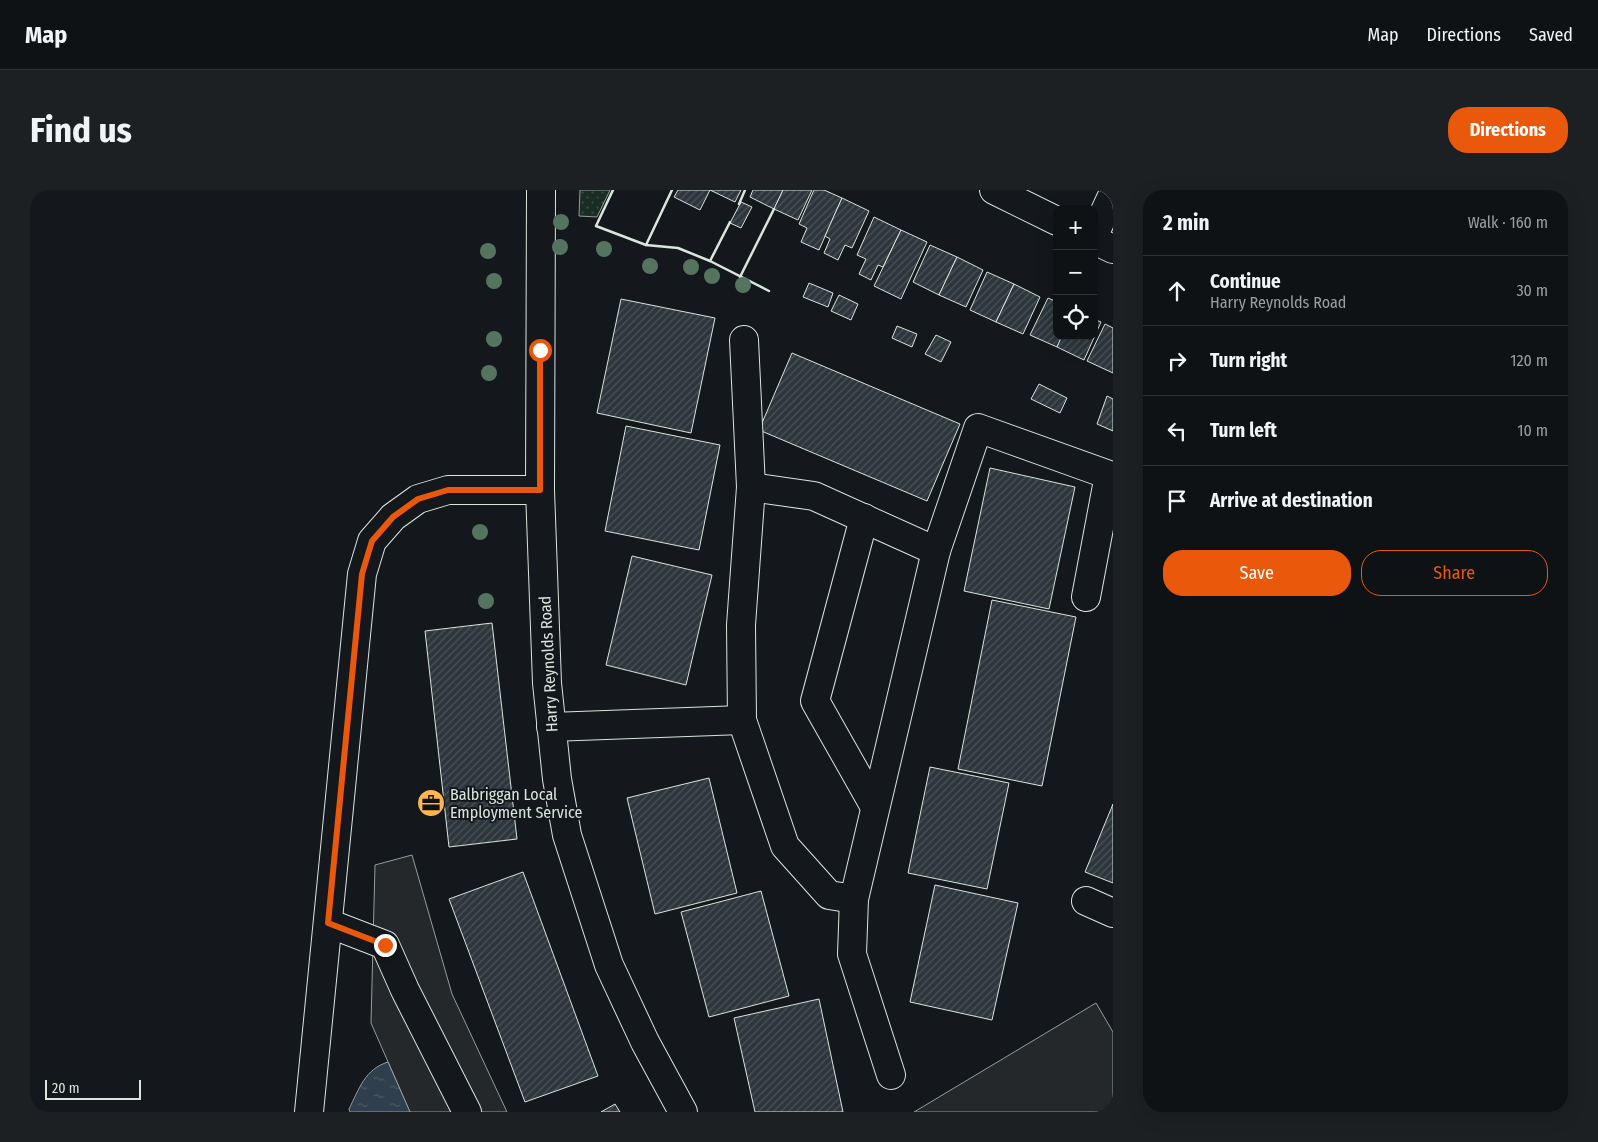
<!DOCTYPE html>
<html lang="en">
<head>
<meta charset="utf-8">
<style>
	:root { --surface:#0f1215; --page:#1d2022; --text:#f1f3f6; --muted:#9b9ea0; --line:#2f3234; --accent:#ea580c }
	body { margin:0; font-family:"Fira Sans Condensed",sans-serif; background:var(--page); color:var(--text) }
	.controls { position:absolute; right:15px; top:15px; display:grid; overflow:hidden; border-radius:10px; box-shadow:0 5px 20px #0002 }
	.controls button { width:45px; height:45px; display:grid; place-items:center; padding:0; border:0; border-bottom:1px solid var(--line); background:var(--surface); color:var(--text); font:25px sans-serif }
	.scale { position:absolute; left:15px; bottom:12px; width:96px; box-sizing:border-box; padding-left:5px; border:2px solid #d8e6dc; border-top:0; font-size:14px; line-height:18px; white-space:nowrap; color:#d8e6dc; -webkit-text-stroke:4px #14181c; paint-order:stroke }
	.stop { position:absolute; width:15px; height:15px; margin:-11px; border:4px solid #ea580c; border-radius:50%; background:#fff }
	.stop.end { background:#ea580c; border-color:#fff; box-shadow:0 1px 5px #0008 }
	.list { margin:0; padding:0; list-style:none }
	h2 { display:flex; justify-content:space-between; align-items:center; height:65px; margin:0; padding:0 20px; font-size:21px }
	h2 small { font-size:16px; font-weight:400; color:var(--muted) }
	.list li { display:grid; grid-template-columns:32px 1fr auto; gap:15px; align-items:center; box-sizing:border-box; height:70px; padding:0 20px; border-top:1px solid var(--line) }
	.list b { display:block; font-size:19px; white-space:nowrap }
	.list p { margin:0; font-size:16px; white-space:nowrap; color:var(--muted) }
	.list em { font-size:16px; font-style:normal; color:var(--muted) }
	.actions { display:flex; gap:10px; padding:15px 20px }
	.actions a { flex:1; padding:11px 0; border:1px solid var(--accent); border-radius:20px; text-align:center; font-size:18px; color:var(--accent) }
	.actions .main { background:var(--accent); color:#fff }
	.icon { flex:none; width:28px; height:28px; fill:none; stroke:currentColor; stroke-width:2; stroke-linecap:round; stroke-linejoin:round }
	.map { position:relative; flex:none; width:1083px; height:922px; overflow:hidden; border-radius:20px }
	header { display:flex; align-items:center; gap:30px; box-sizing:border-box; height:70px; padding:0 25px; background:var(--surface); border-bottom:1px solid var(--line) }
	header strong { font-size:24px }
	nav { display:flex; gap:28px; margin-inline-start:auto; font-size:18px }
	.intro { display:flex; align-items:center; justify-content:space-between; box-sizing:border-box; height:120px; padding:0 30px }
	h1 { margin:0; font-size:35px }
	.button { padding:12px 22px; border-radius:20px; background:var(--accent); color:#fff; font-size:18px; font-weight:700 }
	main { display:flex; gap:30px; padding:0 30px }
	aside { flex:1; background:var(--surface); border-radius:20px; box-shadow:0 5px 20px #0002 }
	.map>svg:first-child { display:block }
	.green { fill:url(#green-dots); stroke:#939e99 }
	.parking { fill:#24282b; stroke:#939e99 }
	.water { fill:url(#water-ripples); stroke:#939e99 }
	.building { fill:url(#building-hatch); stroke:#d8e6dc }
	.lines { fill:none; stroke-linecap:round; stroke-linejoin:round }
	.minor-casing { stroke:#d8e6dc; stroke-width:30 }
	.minor { stroke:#14181c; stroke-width:28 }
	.wall { stroke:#d8e6dc; stroke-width:2.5 }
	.tree { fill:#55745f }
	.route { stroke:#ea580c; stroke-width:6 }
	.labels { text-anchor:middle; stroke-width:4; stroke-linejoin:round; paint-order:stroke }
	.street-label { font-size:16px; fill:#d8e6dc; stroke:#14181c }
	.poi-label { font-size:16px; fill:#d8e6dc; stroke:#14181c; text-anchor:start }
</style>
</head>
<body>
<header>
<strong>Map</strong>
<nav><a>Map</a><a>Directions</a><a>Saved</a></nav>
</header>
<div class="intro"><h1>Find us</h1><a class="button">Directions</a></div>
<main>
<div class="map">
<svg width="1083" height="922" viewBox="0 0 1083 922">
	<defs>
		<pattern id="green-dots" width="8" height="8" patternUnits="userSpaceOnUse" patternTransform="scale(1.25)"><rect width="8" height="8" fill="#1a2d24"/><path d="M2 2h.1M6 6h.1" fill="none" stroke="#3b4b43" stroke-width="1.8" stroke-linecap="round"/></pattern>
		<pattern id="water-ripples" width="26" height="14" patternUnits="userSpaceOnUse" patternTransform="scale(1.25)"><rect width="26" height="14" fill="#2f3f4d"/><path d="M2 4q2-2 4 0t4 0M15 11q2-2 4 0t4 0" fill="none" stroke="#4c5b66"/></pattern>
		<pattern id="building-hatch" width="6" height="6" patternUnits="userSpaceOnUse" patternTransform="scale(1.25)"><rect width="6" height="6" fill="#2c363c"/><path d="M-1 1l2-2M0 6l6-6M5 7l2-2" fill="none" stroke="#4a5358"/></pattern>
	</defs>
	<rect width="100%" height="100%" fill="#14181c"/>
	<polygon class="green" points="550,0 580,0 567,27 549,26"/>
	<g class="parking">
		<polygon points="382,665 422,804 477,922 380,922 341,833 345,675"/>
		<polygon points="1066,813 1083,842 1083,922 884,922"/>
	</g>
	<path class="water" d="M 358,872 L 380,922 L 320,922 L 319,919 C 329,899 335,879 358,872 Z"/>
	<g class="building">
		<polygon points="648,0 680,0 670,20 644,7"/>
		<polygon points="680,0 711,0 705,12"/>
		<polygon points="723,0 753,0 744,19 720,7"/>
		<polygon points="753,0 782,0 768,30 744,19"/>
		<polygon points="784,0 794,0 812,8 789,60 771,52 777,38 769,34"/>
		<polygon points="812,8 839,21 822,58 815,55 808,70 794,63 800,49 795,46"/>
		<polygon points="711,12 722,17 711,38 700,33"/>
		<polygon points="844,27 871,40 853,77 848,75 841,90 829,84 836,69 827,65"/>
		<polygon points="871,40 897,52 871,109 844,96"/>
		<polygon points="900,55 927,67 909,105 883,92"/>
		<polygon points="927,67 953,80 936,117 909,105"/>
		<polygon points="957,82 984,94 966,132 940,120"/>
		<polygon points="779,93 803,103 798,117 773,107"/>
		<polygon points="984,94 1010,107 993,144 966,132"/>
		<polygon points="809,105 828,114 821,130 801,121"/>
		<polygon points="1018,108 1027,112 1027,146 1032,146 1027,157 1000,145"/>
		<polygon points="591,109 685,128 661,243 567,223"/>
		<polygon points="1064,129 1071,132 1054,170 1027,157 1032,146 1064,146"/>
		<polygon points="1075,134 1083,138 1083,183 1057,171"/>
		<polygon points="867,136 887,144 882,157 862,148"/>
		<polygon points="906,145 921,152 911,172 895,164"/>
		<polygon points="762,163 930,234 897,311 729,240"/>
		<polygon points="1009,194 1037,208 1030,223 1001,209"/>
		<polygon points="1077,206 1083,209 1083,241 1067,234"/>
		<polygon points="596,236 690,255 669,360 575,341"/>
		<polygon points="960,278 1045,297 1019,419 934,401"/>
		<polygon points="602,366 682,385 656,495 576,475"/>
		<polygon points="962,410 1046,427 1012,596 928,579"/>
		<polygon points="462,433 487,649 419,657 395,441"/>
		<polygon points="900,577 979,593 957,699 878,683"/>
		<polygon points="679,588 707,703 625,724 597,608"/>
		<polygon points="1083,614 1083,693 1055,682"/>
		<polygon points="493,682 568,886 495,912 419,709"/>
		<polygon points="905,695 988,713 962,830 880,812"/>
		<polygon points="731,701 759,806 679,827 651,722"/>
		<polygon points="789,809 813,922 725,922 704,828"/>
		<polygon points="585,914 590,922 571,922"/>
	</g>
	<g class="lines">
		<g class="minor-casing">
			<g id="minor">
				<polyline points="511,0 510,300 517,493 527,589 537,645 579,775 615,852 653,922"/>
				<polyline points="964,0 1027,31"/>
				<polyline points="1064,45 1083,4"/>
				<polyline points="1064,50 1083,59"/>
				<polyline points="714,150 721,297 711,435 712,530 755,656 799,705 824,709"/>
				<polyline points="721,297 784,306 906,361 824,709 822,764 861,885"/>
				<polyline points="834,328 785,511 845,617"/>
				<polyline points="906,361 948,238 1079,285 1056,407"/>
				<polyline points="521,537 712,530"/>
				<polyline points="1056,711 1083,723"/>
				<polyline points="298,733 355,755 375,800 437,922"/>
				<polyline points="279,922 332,384 342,351 363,327 388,309 418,300 510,300"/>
			</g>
		</g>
		<use href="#minor" class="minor"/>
		<g class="wall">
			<polyline points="583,0 566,36 616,55 648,58 680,71 739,101"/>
			<polyline points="709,14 715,0"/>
			<polyline points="616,55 642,0"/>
			<polyline points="680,71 700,32"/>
			<polyline points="710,87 744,19"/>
		</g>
	</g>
	<g class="tree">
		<circle cx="531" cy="32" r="8"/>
		<circle cx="530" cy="57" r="8"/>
		<circle cx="574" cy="59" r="8"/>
		<circle cx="458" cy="61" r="8"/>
		<circle cx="620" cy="76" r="8"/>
		<circle cx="661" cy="77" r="8"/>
		<circle cx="682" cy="86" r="8"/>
		<circle cx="464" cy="91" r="8"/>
		<circle cx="713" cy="95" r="8"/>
		<circle cx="464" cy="149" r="8"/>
		<circle cx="459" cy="183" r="8"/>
		<circle cx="450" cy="342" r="8"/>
		<circle cx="456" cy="411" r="8"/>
	</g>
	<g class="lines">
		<polyline class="route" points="355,755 298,733 332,384 342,351 363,327 388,309 418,300 510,300 510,160"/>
	</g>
	<defs>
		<g id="office-disc" transform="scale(1.4375)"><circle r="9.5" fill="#ffb74d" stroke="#14181c"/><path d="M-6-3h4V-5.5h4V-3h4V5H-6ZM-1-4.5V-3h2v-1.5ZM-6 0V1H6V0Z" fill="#111"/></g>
	</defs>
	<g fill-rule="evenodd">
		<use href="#office-disc" x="401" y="613"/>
	</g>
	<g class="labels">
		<g class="street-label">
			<text transform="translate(518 474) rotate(-93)" y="6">Harry Reynolds Road</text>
		</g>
		<g class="poi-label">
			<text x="420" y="610">Balbriggan Local<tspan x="420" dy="18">Employment Service</tspan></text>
		</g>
	</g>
</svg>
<div class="controls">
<button>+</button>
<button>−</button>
<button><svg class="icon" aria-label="locate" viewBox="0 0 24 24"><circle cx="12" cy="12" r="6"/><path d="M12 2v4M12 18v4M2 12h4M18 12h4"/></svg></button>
</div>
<div class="scale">20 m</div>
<div class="stop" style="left:510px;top:160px"></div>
<div class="stop end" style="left:355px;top:755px"></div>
</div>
<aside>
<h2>2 min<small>Walk · 160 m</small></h2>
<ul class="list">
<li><svg class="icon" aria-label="ahead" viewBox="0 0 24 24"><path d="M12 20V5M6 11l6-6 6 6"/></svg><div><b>Continue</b><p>Harry Reynolds Road</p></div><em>30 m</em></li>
<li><svg class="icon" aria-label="right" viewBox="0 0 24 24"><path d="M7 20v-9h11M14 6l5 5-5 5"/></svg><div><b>Turn right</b></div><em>120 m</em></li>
<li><svg class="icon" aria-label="left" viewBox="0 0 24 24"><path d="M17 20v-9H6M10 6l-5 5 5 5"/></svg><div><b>Turn left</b></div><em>10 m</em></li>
<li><svg class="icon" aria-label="arrive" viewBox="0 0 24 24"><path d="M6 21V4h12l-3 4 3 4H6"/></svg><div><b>Arrive at destination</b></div></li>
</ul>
<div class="actions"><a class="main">Save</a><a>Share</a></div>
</aside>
</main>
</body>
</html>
